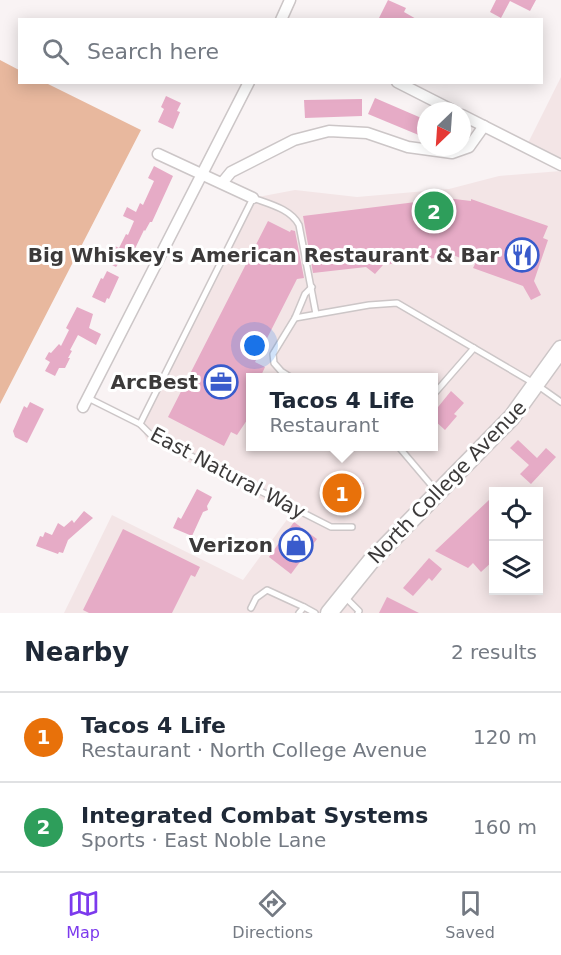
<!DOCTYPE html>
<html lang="en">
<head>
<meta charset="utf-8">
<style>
	:root { --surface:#fff; --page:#f2f2f3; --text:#1f2937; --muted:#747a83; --line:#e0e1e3; --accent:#7c3aed }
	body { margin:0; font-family:"DejaVu Sans",sans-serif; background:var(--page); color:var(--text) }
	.controls { position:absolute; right:18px; bottom:18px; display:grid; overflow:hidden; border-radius:0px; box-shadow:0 3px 15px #0003 }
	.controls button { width:54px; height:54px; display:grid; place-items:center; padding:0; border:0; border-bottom:2px solid var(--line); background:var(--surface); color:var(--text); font:30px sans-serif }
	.compass { position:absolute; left:417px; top:102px; width:54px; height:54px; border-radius:50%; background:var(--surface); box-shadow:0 3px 15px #0003; rotate:205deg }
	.you { position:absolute; left:255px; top:346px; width:21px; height:21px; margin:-15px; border:4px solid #fff; border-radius:50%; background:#1a73e8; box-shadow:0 0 0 9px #1a73e833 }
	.badge { display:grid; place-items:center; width:39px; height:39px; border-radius:50%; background:var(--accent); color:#fff; font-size:20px; font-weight:700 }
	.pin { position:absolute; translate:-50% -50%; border:3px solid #fff; box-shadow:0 2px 6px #0006 }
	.popup { position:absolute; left:246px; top:373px; width:192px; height:78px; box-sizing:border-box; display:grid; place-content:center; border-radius:0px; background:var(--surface); filter:drop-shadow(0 2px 4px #0005); font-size:20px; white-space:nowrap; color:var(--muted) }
	.popup b { font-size:22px; color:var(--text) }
	.popup::after { content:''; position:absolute; left:50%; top:100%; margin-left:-12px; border:12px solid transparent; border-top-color:var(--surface) }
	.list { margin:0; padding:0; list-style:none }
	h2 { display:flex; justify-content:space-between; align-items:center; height:78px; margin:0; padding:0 24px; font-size:26px }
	h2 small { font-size:20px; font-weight:400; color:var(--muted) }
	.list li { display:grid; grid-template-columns:39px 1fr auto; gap:18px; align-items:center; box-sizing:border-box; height:90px; padding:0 24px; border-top:2px solid var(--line) }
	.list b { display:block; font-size:22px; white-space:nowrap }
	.list p { margin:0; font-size:20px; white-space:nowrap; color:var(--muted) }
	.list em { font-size:20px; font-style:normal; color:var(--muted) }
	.icon { flex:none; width:33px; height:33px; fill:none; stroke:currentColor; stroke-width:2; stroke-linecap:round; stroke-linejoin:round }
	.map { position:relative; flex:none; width:561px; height:613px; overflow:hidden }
	.search { position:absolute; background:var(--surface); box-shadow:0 3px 15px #0003; left:18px; right:18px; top:18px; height:66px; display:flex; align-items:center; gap:15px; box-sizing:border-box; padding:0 21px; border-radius:0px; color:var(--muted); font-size:22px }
	.sheet { height:258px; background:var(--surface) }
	nav { display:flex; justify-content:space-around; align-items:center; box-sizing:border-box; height:84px; border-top:2px solid var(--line); background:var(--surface); font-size:16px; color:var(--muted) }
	nav a { display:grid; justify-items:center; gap:3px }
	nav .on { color:var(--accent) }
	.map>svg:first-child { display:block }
	.built { fill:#f3e5e6; fill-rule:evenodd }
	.green { fill:#e8b89e }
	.building { fill:#e6abc6 }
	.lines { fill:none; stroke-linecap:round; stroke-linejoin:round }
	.service-casing { stroke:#ccc6c7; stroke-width:8 }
	.minor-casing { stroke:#ccc6c7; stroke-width:13 }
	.primary-casing { stroke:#ccc6c7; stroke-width:19 }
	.service { stroke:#fff; stroke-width:5 }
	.minor { stroke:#fff; stroke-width:10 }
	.primary { stroke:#fff; stroke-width:16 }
	.labels { text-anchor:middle; stroke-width:6; stroke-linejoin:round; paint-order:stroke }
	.poi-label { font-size:20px; font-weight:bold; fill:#3c3a3a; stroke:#fff; text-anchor:end }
	.street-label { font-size:20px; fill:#3c3a3a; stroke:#fff }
</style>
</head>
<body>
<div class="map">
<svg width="561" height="613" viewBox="0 0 561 613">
	<rect width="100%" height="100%" fill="#f9f3f4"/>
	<g class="built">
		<polygon points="561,77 561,165 526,147"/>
		<path d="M 561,171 L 561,613 L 64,613 L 112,515 L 243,580 L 291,514 L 147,441 L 140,424 L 253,198 L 295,190 L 357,197 L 449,189 L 499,176 ZM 250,378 L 434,378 L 434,446 L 250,446 ZM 494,491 L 538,491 L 538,590 L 494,590 Z"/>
	</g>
	<polygon class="green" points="0,60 19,70 20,82 46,83 141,130 0,404"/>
	<g class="building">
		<polygon points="388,0 406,8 404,12 418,20 378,20"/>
		<polygon points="496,0 536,0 530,11 510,1 501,18 490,12"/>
		<polygon points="166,96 181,103 177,111 180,112 173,129 158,122 164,109 161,107"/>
		<polygon points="375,98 426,120 421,136 368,114"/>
		<polygon points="362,99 362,116 305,118 304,100"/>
		<polygon points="154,166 173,176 152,222 150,222 145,231 144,230 130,259 124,256 116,267 104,261 113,245 119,248 126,234 128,235 134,221 123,216 127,207 136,212 140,203 143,205 154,181 148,178"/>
		<polygon points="446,198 471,201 471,199 548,226 543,238 548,240 534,281 541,295 531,300 523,286 473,268 475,264 453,255 441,255 435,258 383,265 375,274 366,267 313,273 303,216 416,202 445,205"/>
		<polygon points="268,221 290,232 291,230 295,231 304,278 297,279 255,362 265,367 260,378 250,378 250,407 247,420 237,435 231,432 224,446 168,417"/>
		<polygon points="107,271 119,277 109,299 107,298 105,303 92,297 101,278 103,279"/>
		<polygon points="77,307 93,314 89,328 101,334 96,345 78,335 70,350 72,351 68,358 70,358 65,368 59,368 55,376 45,371 50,362 45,359 49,352 51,353 59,344 61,346 69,330 66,328"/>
		<polygon points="451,391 464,403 454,414 457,416 445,430 434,420 434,412"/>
		<polygon points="30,402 44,409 27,443 15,437 13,431 24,406 27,408"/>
		<polygon points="518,440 537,458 546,448 556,457 531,484 520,474 529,465 510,448"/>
		<polygon points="334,475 355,486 364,483 351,509 344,506 341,513 332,508 334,504 325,499 326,496 324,495"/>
		<polygon points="197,489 212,497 207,506 208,510 203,512 192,536 173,528 178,517 181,519"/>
		<polygon points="489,500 494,502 494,560 481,572 473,563 468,568 435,551"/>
		<polygon points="84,511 93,518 68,540 63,553 59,552 58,554 36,546 40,536 43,537 45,532 52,535 58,523 64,527 72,520 74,523"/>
		<polygon points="294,522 317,539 291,574 269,557"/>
		<polygon points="123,529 200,567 195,577 191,575 172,613 89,613 83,610"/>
		<polygon points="429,558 442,569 432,581 429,578 413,596 403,588"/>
		<polygon points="387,597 419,613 379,613"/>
	</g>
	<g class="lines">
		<g class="service-casing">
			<g id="service">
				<polyline points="295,318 369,305 397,303 537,385 561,402"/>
				<polyline points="292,378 281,371 274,363 273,354 295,318 305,294 312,287"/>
				<polyline points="434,394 474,348"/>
				<path d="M 88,398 L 140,424 L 253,198 C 269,204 291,209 299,225 L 316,314"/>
				<polyline points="140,424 152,436 331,527 352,527"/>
				<polyline points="398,446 437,492"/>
				<polyline points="345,597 359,611 358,613"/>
				<polyline points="251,608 256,598 267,590 304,607"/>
				<polyline points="299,613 304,607 315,613"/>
			</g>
		</g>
		<g class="minor-casing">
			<g id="minor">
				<polyline points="281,20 290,0"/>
				<polyline points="397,82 454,111"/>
				<polyline points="462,115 561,165"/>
				<polyline points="158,154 253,198"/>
				<polyline points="222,183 231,172 294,140 329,131 367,133 408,147 452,153 469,147 484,126"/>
				<polyline points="83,407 249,82"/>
			</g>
		</g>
		<g class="primary-casing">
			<polyline id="primary" points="329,613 371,561 512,417 561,349"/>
		</g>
		<use href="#service" class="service"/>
		<use href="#minor" class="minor"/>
		<use href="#primary" class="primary"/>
	</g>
	<defs>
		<g id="restaurant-ring" transform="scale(1.725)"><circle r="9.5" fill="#fff" stroke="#395bcc" stroke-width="1.5"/><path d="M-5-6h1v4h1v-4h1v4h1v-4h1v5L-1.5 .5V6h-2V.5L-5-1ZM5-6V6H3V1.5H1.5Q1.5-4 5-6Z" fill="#395bcc"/></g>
		<g id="office-ring" transform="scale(1.725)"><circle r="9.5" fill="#fff" stroke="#395bcc" stroke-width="1.5"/><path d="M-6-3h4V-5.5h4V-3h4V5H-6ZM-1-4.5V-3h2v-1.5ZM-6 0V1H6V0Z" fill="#395bcc"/></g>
		<g id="shop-ring" transform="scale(1.725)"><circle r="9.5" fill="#fff" stroke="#395bcc" stroke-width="1.5"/><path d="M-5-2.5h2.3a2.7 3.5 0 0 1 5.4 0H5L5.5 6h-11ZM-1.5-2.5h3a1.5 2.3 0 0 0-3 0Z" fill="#395bcc"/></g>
	</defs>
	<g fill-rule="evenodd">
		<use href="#restaurant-ring" x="522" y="255"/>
		<use href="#office-ring" x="221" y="382"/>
		<use href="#shop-ring" x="296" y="545"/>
	</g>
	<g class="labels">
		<g class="poi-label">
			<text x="499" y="262">Big Whiskey's American Restaurant &amp; Bar</text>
			<text x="198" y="389">ArcBest</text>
			<text x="273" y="552">Verizon</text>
		</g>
		<g class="street-label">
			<text transform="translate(228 473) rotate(28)" y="7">East Natural Way</text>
			<text transform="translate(447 482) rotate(-46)" y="7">North College Avenue</text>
		</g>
	</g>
</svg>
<div class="controls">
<button><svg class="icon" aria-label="locate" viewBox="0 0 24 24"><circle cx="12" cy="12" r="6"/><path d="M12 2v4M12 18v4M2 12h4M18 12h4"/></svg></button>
<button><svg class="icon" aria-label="layers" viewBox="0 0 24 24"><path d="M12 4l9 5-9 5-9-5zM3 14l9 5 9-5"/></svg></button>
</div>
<svg class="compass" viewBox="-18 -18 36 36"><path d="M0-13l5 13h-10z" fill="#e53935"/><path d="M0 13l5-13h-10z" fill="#747a83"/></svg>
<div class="you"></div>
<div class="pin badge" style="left:342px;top:493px;background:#e8710a">1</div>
<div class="popup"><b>Tacos 4 Life</b>Restaurant</div>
<div class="pin badge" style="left:434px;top:211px;background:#2e9e5b">2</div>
<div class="search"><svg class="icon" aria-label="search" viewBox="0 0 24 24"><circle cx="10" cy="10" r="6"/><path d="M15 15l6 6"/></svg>Search here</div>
</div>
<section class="sheet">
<h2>Nearby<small>2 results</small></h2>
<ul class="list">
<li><span class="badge" style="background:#e8710a">1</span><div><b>Tacos 4 Life</b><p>Restaurant · North College Avenue</p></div><em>120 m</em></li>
<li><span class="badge" style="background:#2e9e5b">2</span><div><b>Integrated Combat Systems</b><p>Sports · East Noble Lane</p></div><em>160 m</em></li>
</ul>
</section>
<nav>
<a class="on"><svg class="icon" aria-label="map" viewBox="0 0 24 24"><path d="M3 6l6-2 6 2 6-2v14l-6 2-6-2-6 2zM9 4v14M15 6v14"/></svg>Map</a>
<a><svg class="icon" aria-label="directions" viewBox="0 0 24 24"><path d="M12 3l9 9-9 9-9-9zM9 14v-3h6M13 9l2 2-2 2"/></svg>Directions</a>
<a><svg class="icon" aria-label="saved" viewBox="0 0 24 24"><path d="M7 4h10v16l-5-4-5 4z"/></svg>Saved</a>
</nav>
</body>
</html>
